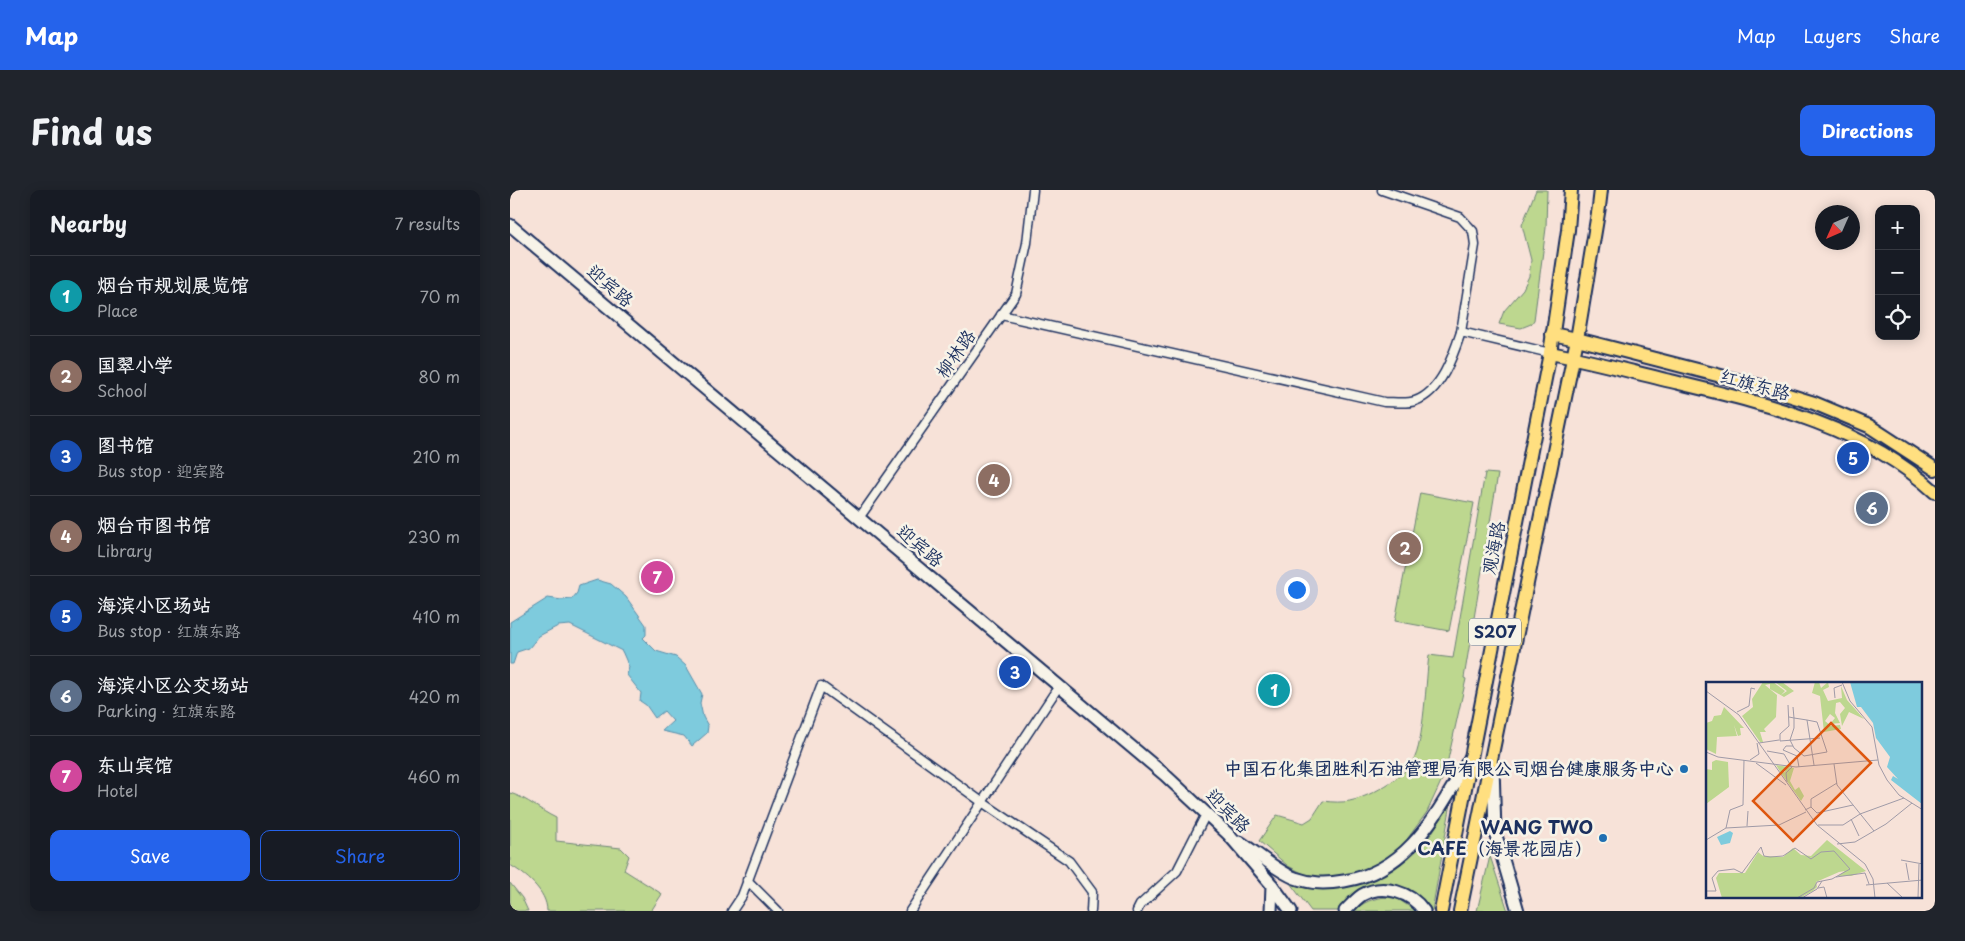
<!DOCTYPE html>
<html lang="en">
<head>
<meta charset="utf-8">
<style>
	:root { --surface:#171b24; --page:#20242c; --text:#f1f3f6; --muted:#9ea1a6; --line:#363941; --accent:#2563eb }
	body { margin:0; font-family:"Playpen Sans","LXGW WenKai TC",sans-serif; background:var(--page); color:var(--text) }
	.controls { position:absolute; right:15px; top:15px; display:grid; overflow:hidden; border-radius:10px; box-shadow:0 2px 12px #0003 }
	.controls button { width:45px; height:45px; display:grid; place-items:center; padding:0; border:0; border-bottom:1px solid var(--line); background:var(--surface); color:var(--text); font:25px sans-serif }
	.compass { position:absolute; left:1305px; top:15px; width:45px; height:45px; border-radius:50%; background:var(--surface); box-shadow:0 2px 12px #0003; rotate:225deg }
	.you { position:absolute; left:786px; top:399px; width:18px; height:18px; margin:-12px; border:4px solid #fff; border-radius:50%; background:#1a73e8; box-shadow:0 0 0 8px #1a73e833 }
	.badge { display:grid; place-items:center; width:32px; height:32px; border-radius:50%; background:var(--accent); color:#fff; font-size:16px; font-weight:700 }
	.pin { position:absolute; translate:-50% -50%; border:2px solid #fff; box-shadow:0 1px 5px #0006 }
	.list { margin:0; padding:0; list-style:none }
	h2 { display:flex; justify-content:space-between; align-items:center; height:65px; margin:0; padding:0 20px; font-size:21px }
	h2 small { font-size:16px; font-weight:400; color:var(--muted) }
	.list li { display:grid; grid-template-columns:32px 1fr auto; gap:15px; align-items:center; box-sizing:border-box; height:80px; padding:0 20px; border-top:1px solid var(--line) }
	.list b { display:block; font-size:19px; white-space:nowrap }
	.list p { margin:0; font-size:16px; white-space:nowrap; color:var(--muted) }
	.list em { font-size:16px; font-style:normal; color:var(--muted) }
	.actions { display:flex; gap:10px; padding:15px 20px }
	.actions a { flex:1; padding:11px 0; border:1px solid var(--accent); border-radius:10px; text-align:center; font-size:18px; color:var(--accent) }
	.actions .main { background:var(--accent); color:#fff }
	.icon { flex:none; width:28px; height:28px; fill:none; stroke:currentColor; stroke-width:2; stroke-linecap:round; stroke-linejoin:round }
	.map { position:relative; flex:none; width:1425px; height:721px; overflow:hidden; border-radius:10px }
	header { display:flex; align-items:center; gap:30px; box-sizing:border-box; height:70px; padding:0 25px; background:var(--accent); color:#fff }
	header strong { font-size:24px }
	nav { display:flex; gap:28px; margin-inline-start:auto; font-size:18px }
	.intro { display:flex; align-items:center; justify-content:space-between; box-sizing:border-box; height:120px; padding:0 30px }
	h1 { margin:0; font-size:35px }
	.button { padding:12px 22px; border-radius:10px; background:var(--accent); color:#fff; font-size:18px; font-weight:700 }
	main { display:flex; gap:30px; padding:0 30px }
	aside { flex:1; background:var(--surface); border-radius:10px; box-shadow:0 2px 12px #0003 }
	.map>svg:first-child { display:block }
	.green { fill:#bdd78f; stroke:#6c8376 }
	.water { fill:#7ecbdd; stroke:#568daa }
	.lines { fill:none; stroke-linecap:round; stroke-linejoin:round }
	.street-casing { stroke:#1b2f5e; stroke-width:11 }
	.secondary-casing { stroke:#1b2f5e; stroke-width:15 }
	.primary-casing { stroke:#1b2f5e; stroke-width:16 }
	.street { stroke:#f7f3e8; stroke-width:8 }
	.secondary { stroke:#f7f3e8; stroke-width:11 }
	.primary { stroke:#ffdf80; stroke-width:12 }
	.poi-dot { fill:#1f6fb2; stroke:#f7f3e8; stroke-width:2 }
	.labels { text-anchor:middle; stroke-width:5; stroke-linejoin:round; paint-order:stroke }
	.shield { fill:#f7f3e8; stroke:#5d6a87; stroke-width:1 }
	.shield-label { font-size:16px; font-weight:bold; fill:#1b2f5e }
	.street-label { font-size:18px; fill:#1b2f5e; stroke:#f7f3e8 }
	.poi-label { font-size:18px; font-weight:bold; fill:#1b2f5e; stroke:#f7f3e8; text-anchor:end }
	.inset-road { fill:none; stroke:#9f9aa7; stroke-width:1 }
	.view { fill:#de5710; fill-opacity:0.15; stroke:#de5710; stroke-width:2.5 }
	.inset-edge { fill:none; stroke:#1b2f5e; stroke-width:2.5 }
</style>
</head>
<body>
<header>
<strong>Map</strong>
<nav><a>Map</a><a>Layers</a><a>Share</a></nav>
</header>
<div class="intro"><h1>Find us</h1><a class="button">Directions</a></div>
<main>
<aside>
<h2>Nearby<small>7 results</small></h2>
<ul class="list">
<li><span class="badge" style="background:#0f9aa8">1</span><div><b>烟台市规划展览馆</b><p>Place</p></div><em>70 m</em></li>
<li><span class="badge" style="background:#8d6e63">2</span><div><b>国翠小学</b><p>School</p></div><em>80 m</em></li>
<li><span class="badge" style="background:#1a4fb4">3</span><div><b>图书馆</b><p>Bus stop · 迎宾路</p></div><em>210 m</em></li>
<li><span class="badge" style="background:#8d6e63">4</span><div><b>烟台市图书馆</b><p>Library</p></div><em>230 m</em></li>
<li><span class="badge" style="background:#1a4fb4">5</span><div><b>海滨小区场站</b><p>Bus stop · 红旗东路</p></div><em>410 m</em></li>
<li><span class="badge" style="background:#5c6f8a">6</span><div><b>海滨小区公交场站</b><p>Parking · 红旗东路</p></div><em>420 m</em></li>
<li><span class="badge" style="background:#d1479c">7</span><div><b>东山宾馆</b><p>Hotel</p></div><em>460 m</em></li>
</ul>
<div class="actions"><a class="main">Save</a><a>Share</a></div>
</aside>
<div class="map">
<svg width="1425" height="721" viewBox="0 0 1425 721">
	<rect width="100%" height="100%" fill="#f7e2d8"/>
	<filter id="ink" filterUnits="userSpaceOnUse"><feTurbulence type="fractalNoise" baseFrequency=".02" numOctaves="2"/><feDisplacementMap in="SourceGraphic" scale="10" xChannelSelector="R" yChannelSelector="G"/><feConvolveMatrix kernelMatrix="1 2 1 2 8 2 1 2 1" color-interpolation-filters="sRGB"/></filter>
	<g filter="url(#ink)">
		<g class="green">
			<polygon points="1026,0 1037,0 1036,38 1024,130 1021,134 1011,138 989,134 994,121 1013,99 1019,86 1021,70 1012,35"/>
			<path d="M 975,283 L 988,284 L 954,488 L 956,489 L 935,583 L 917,622 L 895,652 L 877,669 L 854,681 L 820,687 L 798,686 L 778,676 L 749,651 L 767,625 L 794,633 L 802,628 L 813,611 C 835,614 845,611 864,602 C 879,594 894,585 903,571 C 914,554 916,488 919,465 L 943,468 Z"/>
			<polygon points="910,303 964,313 939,441 885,431"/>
			<path d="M 0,603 C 19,609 29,620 46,628 L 46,651 L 111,658 L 119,666 L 114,680 L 152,704 L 141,721 L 37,721 C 37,701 15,684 0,675 Z"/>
			<path d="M 941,613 L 922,721 C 915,717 911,707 903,703 C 886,692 861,693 844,704 C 838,708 833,715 828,721 L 801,721 L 774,685 C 786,689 798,695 810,697 C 847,704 892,679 916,651 C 925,640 932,625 941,613 Z"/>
			<polygon points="980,666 998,721 967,721"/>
			<polygon points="0,693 12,708 18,721 0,721"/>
			<path d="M 877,707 L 888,709 L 906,721 L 843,721 C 854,712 863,708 877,707 Z"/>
		</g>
		<polygon class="water" points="87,390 101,394 116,407 136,435 136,445 133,448 146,461 166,467 176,476 192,504 190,513 193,527 198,536 197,543 182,556 174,546 152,541 163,531 154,521 145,528 136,515 130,511 131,503 117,485 119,477 112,461 60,435 48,436 29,446 19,458 7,462 3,474 0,474 0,432 38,408 52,410 62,409 67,403 69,396"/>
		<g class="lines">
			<g class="street-casing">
				<g id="street">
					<polyline points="872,0 950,27 963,41 965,55 951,142"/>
					<path d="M 491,125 L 874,212 C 883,212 897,214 905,211 C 931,202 943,166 951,142 L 1040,163"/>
					<polyline points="349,328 506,104 517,53 523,0"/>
					<polyline points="237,690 268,721"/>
					<polyline points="222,721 232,706 311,496 472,612 559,671 582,702 581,721"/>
					<polyline points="400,721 549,496"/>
					<polyline points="627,721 630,715 667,681 696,624"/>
				</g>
			</g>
			<g class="secondary-casing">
				<g id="secondary">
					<polyline points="0,35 655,585 718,644 762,695 781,721"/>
					<polyline points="983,576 985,642 1008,721"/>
					<path d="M 730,652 C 747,663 767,681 785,688 C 802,694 816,694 834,691 C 901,681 928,620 960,568"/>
					<polyline points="761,721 762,695"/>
					<path d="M 835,721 C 840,716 846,709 852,705 C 873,693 901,702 914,721"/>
				</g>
			</g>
			<g class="primary-casing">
				<g id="primary">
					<polyline points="1042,144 1067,149 1246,195 1304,213 1359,236 1425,279"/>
					<path d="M 1040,163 C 1083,171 1126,183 1169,193 C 1260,215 1354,237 1425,302"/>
					<polyline points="931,721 1040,163 1058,40 1061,0"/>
					<polyline points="950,721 1067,149 1089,17 1091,0"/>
				</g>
			</g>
			<use href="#street" class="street"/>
			<use href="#secondary" class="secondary"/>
			<use href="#primary" class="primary"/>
		</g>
	</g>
	<g class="poi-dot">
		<circle cx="1174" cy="579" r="5"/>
		<circle cx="1093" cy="648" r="5"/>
	</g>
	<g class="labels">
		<rect class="shield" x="959" y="428.5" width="52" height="27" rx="4"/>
		<g class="shield-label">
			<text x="985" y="448">S207</text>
		</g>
		<g class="street-label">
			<text transform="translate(100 96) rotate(40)" y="6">迎宾路</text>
			<text transform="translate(446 164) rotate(-55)" y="6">柳林路</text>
			<text transform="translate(1245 195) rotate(15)" y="6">红旗东路</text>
			<text transform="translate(410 356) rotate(40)" y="6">迎宾路</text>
			<text transform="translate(984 358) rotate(-79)" y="6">观海路</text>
			<text transform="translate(718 621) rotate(45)" y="6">迎宾路</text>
		</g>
		<g class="poi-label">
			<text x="1164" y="585">中国石化集团胜利石油管理局有限公司烟台健康服务中心</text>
			<text x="1083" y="644">WANG TWO<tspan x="1083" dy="21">CAFE（海景花园店）</tspan></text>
		</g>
	</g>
	<g transform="translate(1196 492)">
		<rect width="216" height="216" fill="#f7e2d8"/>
		<path d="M 57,0 L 67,0 L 79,9 L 75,13 L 81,9 L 69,0 L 76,0 L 88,9 L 78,15 L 64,7 L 64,2 L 59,3 L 71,13 L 70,35 L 58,47 L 60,50 L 54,50 L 57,60 L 54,60 L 36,34 L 47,25 L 46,17 ZM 109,0 L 113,0 L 115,6 L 122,0 L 123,5 L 117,8 L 122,19 L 136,16 L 135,4 L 141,18 L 158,37 L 143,30 L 136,44 L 134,32 L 139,26 L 134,20 L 130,21 L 129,31 L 134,41 L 124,42 L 129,36 L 124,32 L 119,39 L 125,44 L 134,43 L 135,47 L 118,50 L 114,14 L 106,11 ZM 18,25 L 38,46 L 34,46 L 35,53 L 32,54 L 28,43 L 31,54 L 11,55 L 10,72 L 0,67 L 0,41 L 6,39 L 8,34 L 15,33 ZM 10,78 L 22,80 L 23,105 L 0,122 L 0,87 L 6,88 L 6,80 ZM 70,83 L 88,86 L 84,99 L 89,108 L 93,105 L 98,114 L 95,119 L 75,91 L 79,90 L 80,86 L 75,91 ZM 121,158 L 160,189 L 145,194 L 132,194 L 139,189 L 133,190 L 110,200 L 111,205 L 107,209 L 94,216 L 16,216 L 10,196 L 13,191 L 39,191 L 52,170 L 57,174 L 77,175 L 87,166 L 95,173 L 105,174 Z" fill="#bdd78f"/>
		<path d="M 144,0 L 216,0 L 216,122 L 185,98 L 187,94 L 192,97 L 181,85 L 184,75 L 170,56 L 167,41 L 155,25 L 151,25 ZM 24,149 L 27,151 L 24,161 L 15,163 L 11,155 Z" fill="#7ecbdd"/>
		<path class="inset-road" d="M 136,0 L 144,19 L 166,45 L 173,83 L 181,98 L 193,113 L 217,128M 0,9 L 33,33 L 111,143 L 159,182 L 167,197 L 169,216M 129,16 L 128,6 L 136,3M 82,23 L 83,44 L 74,52 L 74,59 L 114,56M 31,30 L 43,24 L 45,6 L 49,7M 83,35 L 88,36 L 101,38 L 111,40 L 121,70 L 98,74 L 88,66 L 84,58 L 88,46 L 88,36 L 87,25M 101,38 L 108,83M 53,61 L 73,58M 87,64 L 80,64 L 77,68 L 91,74 L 93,85M 61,69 L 78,72 L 85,84M 0,70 L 12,75 L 90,85 L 172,78M 44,78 L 53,72 L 51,61M 50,81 L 80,103M 128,82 L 131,103 L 168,149M 81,100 L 80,91 L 86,85M 105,125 L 111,131 L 147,123M 99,128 L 105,125 L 105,117 L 131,101M 145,137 L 153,154M 112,143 L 137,143 L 154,132 L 198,116M 41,144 L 42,129M 20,146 L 24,128 L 37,123 L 38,78M 0,158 L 20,146 L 73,143 L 100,130M 131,162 L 149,160 L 180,142 L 206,121M 195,178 L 217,182M 200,181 L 203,198M 130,195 L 159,191 L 163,202M 181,201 L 197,216M 160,203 L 217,198M 112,206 L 118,205 L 121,216M 0,209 L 10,209 L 6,196 L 12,189 L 28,187 L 36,191 L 55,165 L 58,174 L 64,175 L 77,174 L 89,166 L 105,177 L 115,170 L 128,169 L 144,187 L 126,197 L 111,200 L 108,206 L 91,216M 96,216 L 111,207 L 116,199M 212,216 L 213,182"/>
		<path class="view" d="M 125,41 L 165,81 L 87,159 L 47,119 Z"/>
		<rect width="216" height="216" class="inset-edge"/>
	</g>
</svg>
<div class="controls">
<button>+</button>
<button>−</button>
<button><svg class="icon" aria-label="locate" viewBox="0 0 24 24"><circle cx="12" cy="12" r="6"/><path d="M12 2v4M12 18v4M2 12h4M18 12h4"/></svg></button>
</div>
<svg class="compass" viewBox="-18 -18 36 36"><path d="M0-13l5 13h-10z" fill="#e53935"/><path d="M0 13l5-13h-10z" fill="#9ea1a6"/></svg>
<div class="you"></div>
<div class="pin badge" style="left:764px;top:500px;background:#0f9aa8">1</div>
<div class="pin badge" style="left:895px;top:358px;background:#8d6e63">2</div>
<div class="pin badge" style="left:505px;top:482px;background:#1a4fb4">3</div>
<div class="pin badge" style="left:484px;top:290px;background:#8d6e63">4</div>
<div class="pin badge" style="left:1343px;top:268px;background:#1a4fb4">5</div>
<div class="pin badge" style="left:1362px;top:318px;background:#5c6f8a">6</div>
<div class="pin badge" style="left:147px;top:387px;background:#d1479c">7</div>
</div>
</main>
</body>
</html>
